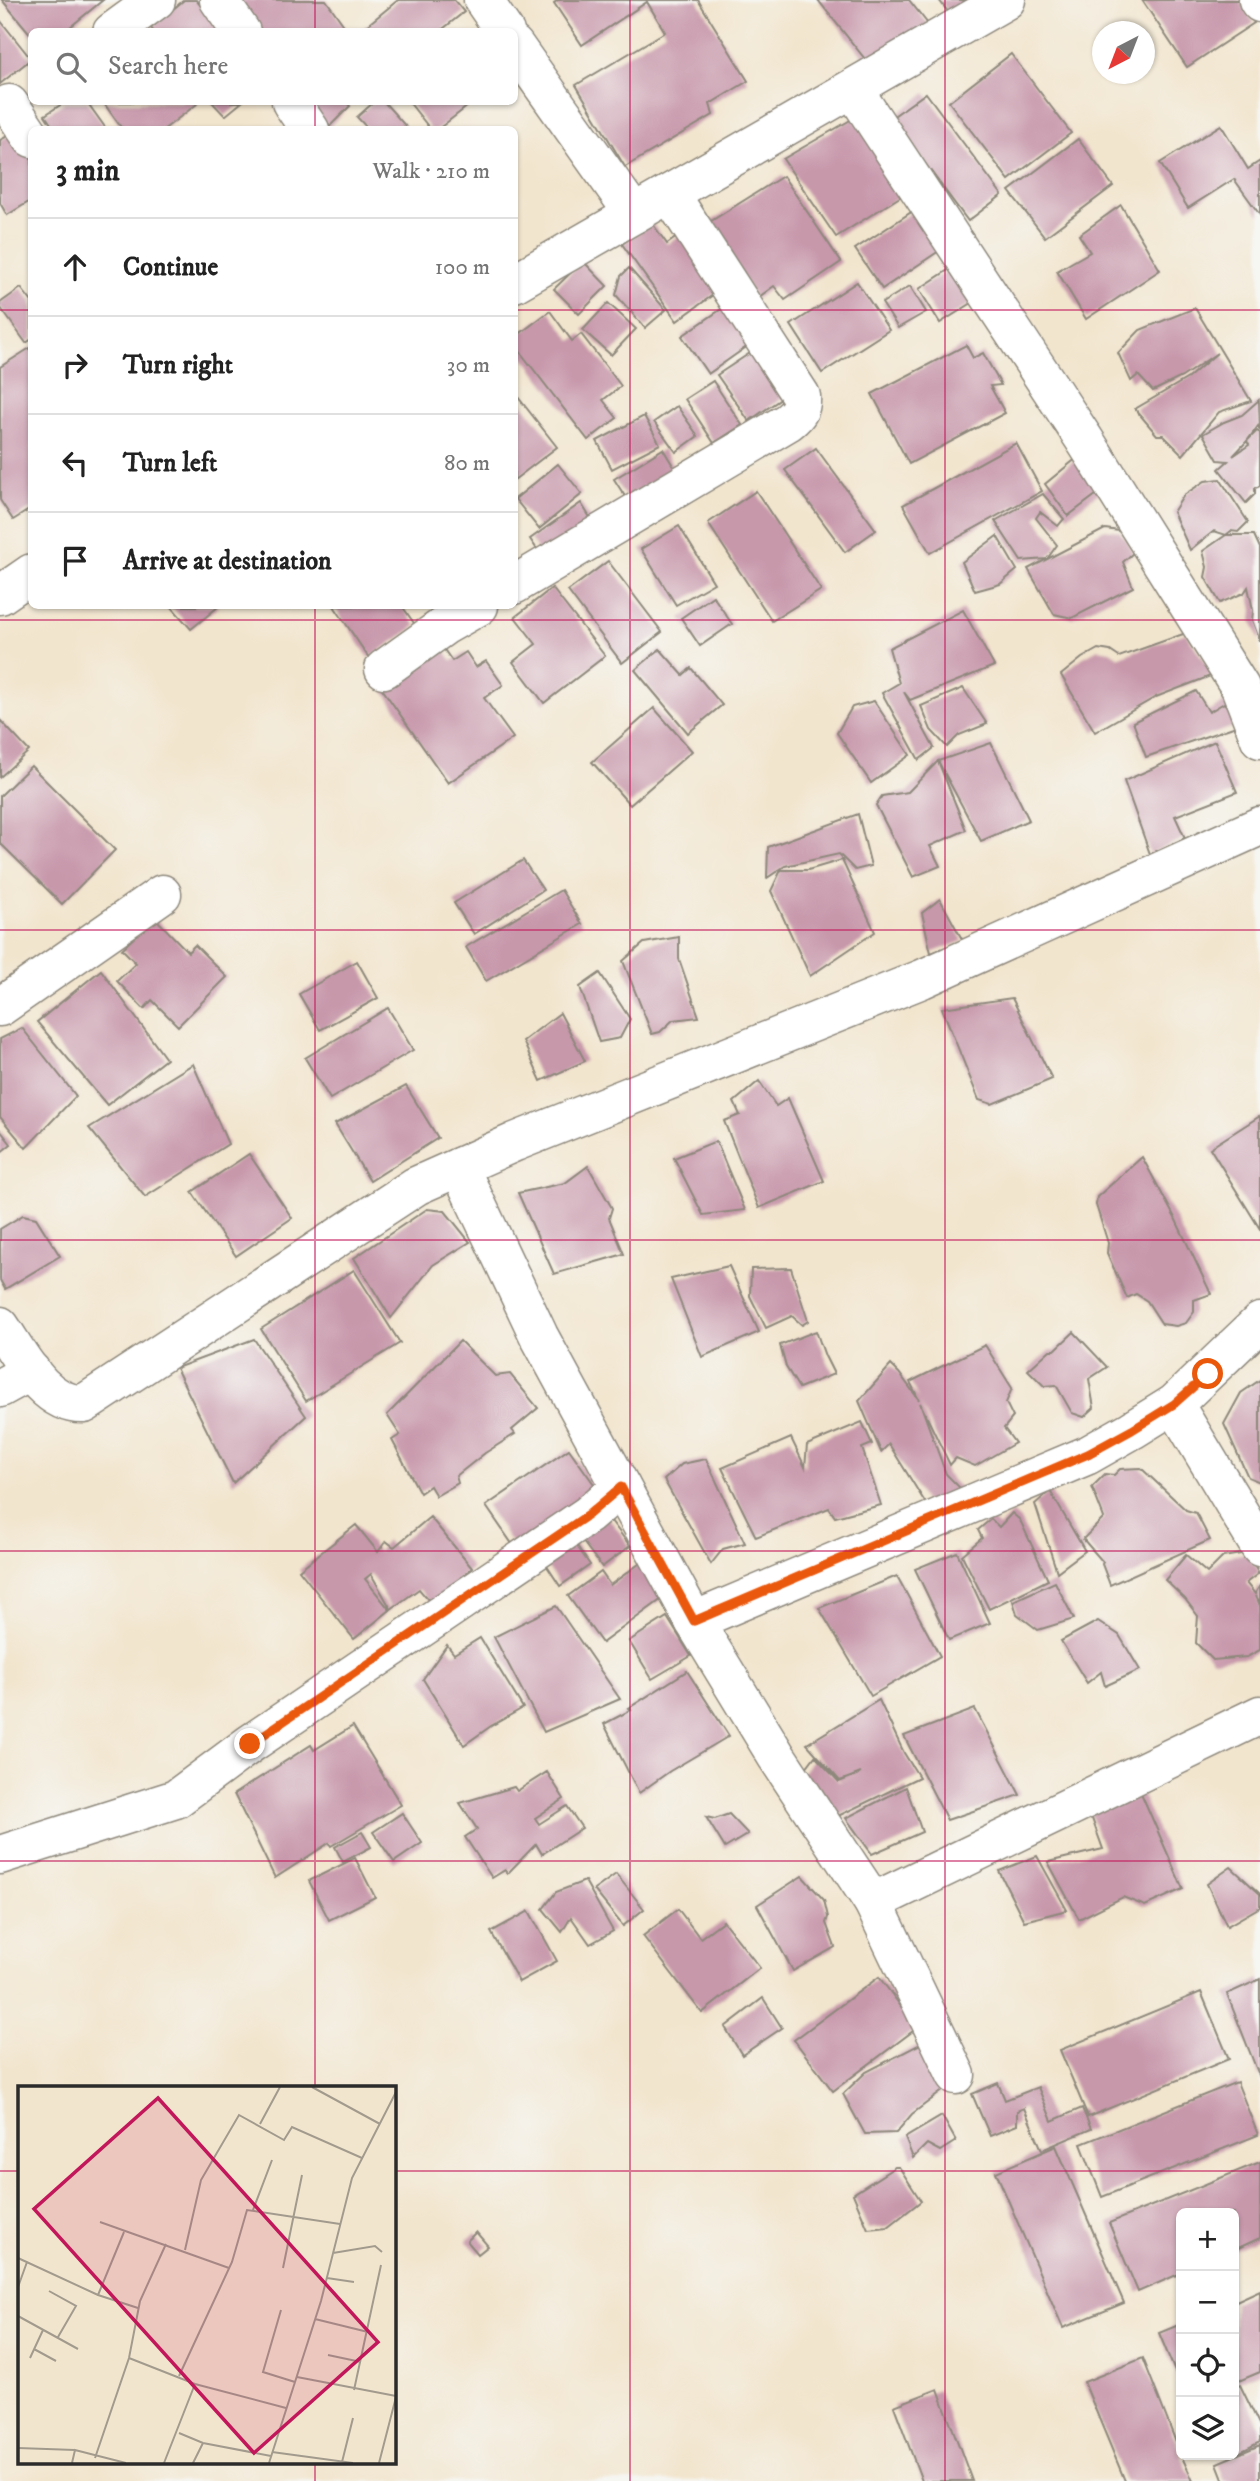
<!DOCTYPE html>
<html lang="en">
<head>
<meta charset="utf-8">
<style>
	:root { --surface:#fff; --page:#f2f2f2; --text:#222; --muted:#767676; --line:#e0e0e0 }
	body { margin:0; font-family:"IM FELL DW Pica",serif; background:var(--page); color:var(--text) }
	.controls { position:absolute; right:21px; bottom:21px; display:grid; overflow:hidden; border-radius:10px; box-shadow:0 2px 5px #0004 }
	.controls button { width:63px; height:63px; display:grid; place-items:center; padding:0; border:0; border-bottom:2px solid var(--line); background:var(--surface); color:var(--text); font:35px sans-serif }
	.compass { position:absolute; left:1092px; top:21px; width:63px; height:63px; border-radius:50%; background:var(--surface); box-shadow:0 2px 5px #0004; rotate:222deg }
	.stop { position:absolute; width:21px; height:21px; margin:-16px; border:5px solid #ea580c; border-radius:50%; background:#fff }
	.stop.end { background:#ea580c; border-color:#fff; box-shadow:0 2px 7px #0008 }
	.list { margin:0; padding:0; list-style:none }
	h2 { display:flex; justify-content:space-between; align-items:center; height:91px; margin:0; padding:0 28px; font-size:30px }
	h2 small { font-size:23px; font-weight:400; color:var(--muted) }
	.list li { display:grid; grid-template-columns:46px 1fr auto; gap:21px; align-items:center; box-sizing:border-box; height:98px; padding:0 28px; border-top:2px solid var(--line) }
	.list b { display:block; font-size:26px; white-space:nowrap }
	.list em { font-size:23px; font-style:normal; color:var(--muted) }
	.icon { flex:none; width:38px; height:38px; fill:none; stroke:currentColor; stroke-width:2; stroke-linecap:round; stroke-linejoin:round }
	.map { position:relative; flex:none; width:1260px; height:2481px; overflow:hidden }
	.search { position:absolute; background:var(--surface); box-shadow:0 2px 5px #0004; left:28px; top:28px; width:490px; height:77px; display:flex; align-items:center; gap:18px; box-sizing:border-box; padding:0 24px; border-radius:10px; color:var(--muted); font-size:26px }
	.panel { position:absolute; background:var(--surface); box-shadow:0 2px 5px #0004; left:28px; top:126px; width:490px; height:483px; border-radius:10px }
	.map>svg:first-child { display:block }
	.building { fill:#c797aa }
	.lines { fill:none; stroke-linecap:round; stroke-linejoin:round }
	.street-casing { stroke:#8e887c; stroke-width:41 }
	.street { stroke:#fff; stroke-width:38 }
	.route { stroke:#ea580c; stroke-width:9 }
	.grid { fill:none; stroke:#c2185b; stroke-width:2; stroke-opacity:0.55 }
	.inset-road { fill:none; stroke:#a29b8d; stroke-width:2 }
	.view { fill:#c2185b; fill-opacity:0.15; stroke:#c2185b; stroke-width:3.5 }
	.inset-edge { fill:none; stroke:#2b2b2b; stroke-width:3.5 }
</style>
</head>
<body>
<div class="map">
<svg width="1260" height="2481" viewBox="0 0 1260 2481">
	<rect width="100%" height="100%" fill="#f6f6f2"/>
	<filter id="ink" filterUnits="userSpaceOnUse"><feTurbulence type="fractalNoise" baseFrequency=".0143" numOctaves="2"/><feDisplacementMap in="SourceGraphic" scale="14" xChannelSelector="R" yChannelSelector="G"/><feConvolveMatrix kernelMatrix="1 2 1 2 8 2 1 2 1" color-interpolation-filters="sRGB"/></filter>
	<filter id="wash" filterUnits="userSpaceOnUse"><feTurbulence type="fractalNoise" baseFrequency=".00686" numOctaves="4" result="noise"/><feDisplacementMap in="SourceGraphic" scale="28" xChannelSelector="R" yChannelSelector="G"/><feGaussianBlur stdDeviation="1.57" result="paint"/><feColorMatrix in="noise" values="0 0 0 0 0 0 0 0 0 0 0 0 0 0 0 0 0 1.4 0 .05"/><feComposite in="paint" operator="in"/></filter>
	<g filter="url(#wash)">
		<rect width="100%" height="100%" fill="#f2e5ce"/>
		<g id="blocks">
			<g class="building">
				<polygon points="2,0 103,0 64,32 32,32 32,36"/>
				<polygon points="184,0 196,0 223,32 154,32 151,28"/>
				<polygon points="237,0 326,0 345,27 338,32 259,32"/>
				<polygon points="398,0 454,0 464,12 439,32 359,32"/>
				<polygon points="558,0 698,0 748,81 710,104 713,115 625,167 576,85 665,32 647,2 582,45 554,3"/>
				<polygon points="818,0 909,0 928,24 873,69"/>
				<polygon points="939,0 967,0 949,13"/>
				<polygon points="1142,0 1239,0 1254,23 1187,67"/>
				<polygon points="0,20 31,59 0,84"/>
				<polygon points="1011,54 1071,133 1009,180 949,102"/>
				<polygon points="926,93 1002,195 968,221 891,118"/>
				<polygon points="65,102 87,102 107,130 55,130 45,115"/>
				<polygon points="103,102 195,102 197,104 163,130 123,130"/>
				<polygon points="212,102 242,102 225,116"/>
				<polygon points="296,102 346,102 350,106 326,130"/>
				<polygon points="374,102 384,102 409,130 369,130 357,117"/>
				<polygon points="409,102 473,102 437,130 431,130"/>
				<polygon points="854,118 903,195 836,237 783,159"/>
				<polygon points="1221,125 1248,169 1260,161 1260,215 1234,179 1188,208 1160,163"/>
				<polygon points="15,132 32,160 32,200 7,215 0,203 0,140"/>
				<polygon points="1078,139 1113,186 1045,237 1009,191"/>
				<polygon points="783,176 841,262 785,300 774,286 756,299 708,223"/>
				<polygon points="1121,205 1160,270 1086,319 1057,271 1090,252 1079,235"/>
				<polygon points="913,211 939,251 882,289 855,249"/>
				<polygon points="652,223 667,244 681,234 721,289 677,321 622,244"/>
				<polygon points="583,261 607,286 579,314 554,289"/>
				<polygon points="953,267 975,301 940,323 919,289"/>
				<polygon points="629,268 666,310 645,328 616,295 621,276"/>
				<polygon points="857,282 889,330 822,373 791,325"/>
				<polygon points="910,286 926,312 898,328 882,303"/>
				<polygon points="21,288 32,302 32,339 26,343 0,307 0,303"/>
				<polygon points="608,303 636,329 611,355 583,330"/>
				<polygon points="726,306 752,343 708,374 682,336"/>
				<polygon points="1195,308 1251,401 1219,412 1183,455 1163,435 1157,435 1135,409 1188,378 1217,353 1182,377 1153,391 1138,375 1131,381 1118,353 1140,330"/>
				<polygon points="550,311 572,341 581,334 621,386 603,400 617,418 588,440 514,344 514,338"/>
				<polygon points="966,345 973,358 983,353 1001,385 990,386 1005,413 909,464 872,394"/>
				<polygon points="30,348 32,351 32,508 13,520 0,500 0,367"/>
				<polygon points="756,349 788,394 749,421 717,375"/>
				<polygon points="713,381 742,425 714,443 685,399"/>
				<polygon points="514,392 557,447 514,480"/>
				<polygon points="1259,400 1260,431 1258,426 1247,441 1233,456 1249,445 1247,441 1257,431 1260,433 1260,486 1255,488 1255,494 1246,503 1219,469 1228,461 1218,460 1203,434 1224,422 1242,415"/>
				<polygon points="677,406 698,436 676,452 654,422"/>
				<polygon points="644,416 660,444 612,469 597,441"/>
				<polygon points="1016,443 1042,491 930,553 903,505"/>
				<polygon points="816,448 876,530 845,552 785,470"/>
				<polygon points="663,449 675,469 626,498 614,479"/>
				<polygon points="1083,453 1105,488 1068,516 1045,484"/>
				<polygon points="558,464 582,494 539,529 515,499"/>
				<polygon points="1220,479 1248,522 1238,532 1231,531 1226,535 1214,531 1190,550 1173,512 1184,495 1205,481"/>
				<polygon points="756,491 821,590 772,621 708,523"/>
				<polygon points="1043,494 1064,519 1058,526 1040,512 1036,518 1057,545 1047,559 1021,561 995,521"/>
				<polygon points="581,503 594,524 543,558 530,539"/>
				<polygon points="679,526 714,583 676,605 641,549"/>
				<polygon points="1105,529 1119,531 1128,541 1133,553 1123,562 1133,587 1072,618 1054,614 1028,569"/>
				<polygon points="1226,535 1254,535 1260,548 1260,641 1252,620 1253,610 1248,587 1244,593 1220,603 1205,577 1207,567 1203,551"/>
				<polygon points="997,536 1017,570 1000,584 975,591 962,562"/>
				<polygon points="608,561 662,632 622,663 568,591"/>
				<polygon points="552,588 605,656 544,703 513,662 536,644 515,617"/>
				<polygon points="713,596 732,624 700,646 681,618"/>
				<polygon points="171,606 219,606 191,629"/>
				<polygon points="334,606 402,606 416,626 369,658"/>
				<polygon points="963,610 994,666 910,700 904,692 934,748 919,760 882,693 899,683 889,648"/>
				<polygon points="1186,633 1213,675 1156,697 1095,732 1061,675 1082,658 1098,649 1110,651 1119,657"/>
				<polygon points="436,638 452,661 466,652 476,667 486,661 503,685 484,698 513,738 448,783 376,680"/>
				<polygon points="660,649 683,675 691,668 722,705 688,733 635,670"/>
				<polygon points="963,688 987,724 959,735 947,747 931,730 921,706"/>
				<polygon points="1196,691 1209,712 1224,703 1242,724 1146,757 1133,722"/>
				<polygon points="874,701 910,755 871,783 837,733 852,707"/>
				<polygon points="654,708 692,751 630,805 592,762"/>
				<polygon points="0,720 29,751 0,777"/>
				<polygon points="1215,741 1237,792 1175,816 1185,838 1150,854 1124,781"/>
				<polygon points="991,743 1029,820 981,841 938,761"/>
				<polygon points="938,761 966,830 930,846 940,866 913,877 876,805 882,796 908,792"/>
				<polygon points="31,766 115,850 62,904 0,843 0,796"/>
				<polygon points="858,814 871,866 855,870 839,854 785,866 767,878 768,847"/>
				<polygon points="523,860 543,890 474,934 454,903"/>
				<polygon points="842,860 875,932 810,976 771,891 781,870 808,870"/>
				<polygon points="561,890 582,924 486,981 466,947"/>
				<polygon points="940,899 963,941 931,953 922,913"/>
				<polygon points="155,918 188,952 195,945 227,977 178,1026 152,1000 144,1009 117,981 136,963 122,949"/>
				<polygon points="679,937 679,959 699,1017 673,1020 660,1032 652,1034 623,961 644,943"/>
				<polygon points="357,961 378,998 320,1030 299,994"/>
				<polygon points="101,970 166,1059 107,1105 37,1022"/>
				<polygon points="600,973 630,1019 620,1038 599,1042 580,987"/>
				<polygon points="1012,998 1052,1079 992,1104 979,1100 942,1008"/>
				<polygon points="388,1008 413,1050 330,1099 305,1058"/>
				<polygon points="560,1013 585,1061 541,1081 523,1041"/>
				<polygon points="22,1028 76,1096 26,1148 0,1117 0,1039"/>
				<polygon points="193,1064 228,1144 145,1197 89,1128"/>
				<polygon points="759,1081 776,1106 788,1098 824,1181 759,1208 724,1121 740,1115 734,1102"/>
				<polygon points="406,1086 438,1138 370,1181 335,1124"/>
				<polygon points="1260,1116 1260,1229 1210,1148"/>
				<polygon points="0,1130 11,1144 0,1153"/>
				<polygon points="716,1141 745,1210 703,1215 674,1158"/>
				<polygon points="249,1154 292,1218 236,1256 192,1192"/>
				<polygon points="1142,1157 1175,1218 1211,1294 1194,1300 1194,1312 1186,1323 1176,1326 1162,1324 1147,1301 1136,1294 1127,1298 1107,1253 1108,1243 1096,1205 1097,1197"/>
				<polygon points="588,1166 612,1208 609,1218 624,1254 554,1274 518,1193 565,1183"/>
				<polygon points="427,1209 445,1211 470,1242 433,1265 391,1318 354,1258"/>
				<polygon points="23,1215 36,1218 60,1256 5,1289 0,1280 0,1229"/>
				<polygon points="729,1266 759,1332 702,1357 671,1279"/>
				<polygon points="791,1268 808,1321 802,1325 792,1316 766,1328 750,1296 751,1269"/>
				<polygon points="354,1270 400,1343 306,1401 261,1329"/>
				<polygon points="816,1331 825,1356 834,1374 799,1388 786,1367 780,1345"/>
				<polygon points="1074,1332 1107,1367 1089,1379 1094,1408 1084,1417 1072,1413 1056,1385 1044,1386 1028,1370 1050,1350 1055,1350"/>
				<polygon points="254,1339 306,1416 233,1483 176,1368"/>
				<polygon points="460,1341 495,1376 510,1374 538,1408 512,1430 515,1434 485,1453 456,1476 458,1483 436,1496 430,1486 420,1493 392,1440 400,1435 387,1415"/>
				<polygon points="985,1345 1012,1388 1006,1403 1013,1417 1004,1428 1015,1443 975,1466 956,1458 950,1465 920,1403 946,1474 965,1493 928,1507 889,1444 881,1452 859,1401 891,1365 899,1373 919,1400 910,1382"/>
				<polygon points="1260,1380 1260,1482 1248,1477 1224,1424 1241,1393"/>
				<polygon points="862,1422 872,1444 862,1448 881,1505 835,1517 829,1508 756,1537 722,1468 791,1438 805,1467 807,1445"/>
				<polygon points="569,1449 596,1487 517,1551 486,1506"/>
				<polygon points="706,1459 745,1543 723,1549 711,1564 664,1480 682,1464"/>
				<polygon points="1141,1468 1186,1510 1196,1513 1210,1540 1110,1585 1102,1564 1103,1562 1083,1539 1104,1518 1092,1487 1105,1474 1114,1475 1120,1469"/>
				<polygon points="1050,1491 1085,1551 1057,1572 1035,1504"/>
				<polygon points="1012,1513 1020,1520 1048,1580 989,1609 962,1555 982,1538 978,1530 991,1519 999,1527"/>
				<polygon points="430,1517 472,1568 458,1580 459,1590 436,1609 419,1589 391,1609 371,1574 365,1579 390,1610 354,1639 299,1570 356,1525 378,1552 386,1541 394,1547"/>
				<polygon points="608,1517 630,1546 602,1567 580,1538"/>
				<polygon points="570,1536 590,1565 560,1586 541,1557"/>
				<polygon points="957,1552 990,1623 949,1640 915,1569"/>
				<polygon points="1247,1553 1259,1573 1246,1583 1255,1594 1260,1585 1260,1603 1256,1596 1260,1606 1260,1650 1247,1657 1213,1660 1196,1643 1198,1616 1185,1599 1165,1580 1186,1555 1207,1573 1223,1557"/>
				<polygon points="646,1559 670,1593 602,1643 568,1596 601,1572 610,1585"/>
				<polygon points="897,1576 940,1656 871,1696 819,1608"/>
				<polygon points="1055,1582 1074,1619 1038,1630 1017,1614 1013,1601"/>
				<polygon points="556,1606 620,1699 544,1732 494,1637"/>
				<polygon points="667,1617 691,1656 652,1679 629,1641"/>
				<polygon points="1098,1621 1119,1635 1140,1670 1105,1686 1101,1672 1087,1683 1061,1641"/>
				<polygon points="480,1638 523,1708 491,1726 464,1745 423,1679 447,1645 454,1654"/>
				<polygon points="687,1671 729,1736 670,1771 639,1793 604,1724 631,1710 629,1708"/>
				<polygon points="879,1700 904,1753 919,1777 836,1817 800,1776 815,1756 839,1782 861,1773 840,1781 807,1744"/>
				<polygon points="975,1709 1020,1795 947,1820 904,1736"/>
				<polygon points="353,1726 401,1805 331,1846 329,1843 275,1878 234,1794 311,1745 314,1750"/>
				<polygon points="547,1772 564,1799 535,1818 539,1824 567,1806 582,1828 542,1854 536,1844 507,1874 505,1870 492,1878 465,1837 477,1829 460,1803 514,1787 517,1791"/>
				<polygon points="906,1787 922,1832 872,1854 846,1818"/>
				<polygon points="1141,1793 1183,1889 1145,1906 1123,1897 1079,1919 1048,1862 1103,1849 1090,1813"/>
				<polygon points="402,1813 422,1843 394,1862 373,1832"/>
				<polygon points="729,1814 748,1834 725,1848 706,1817 715,1819"/>
				<polygon points="362,1832 371,1847 343,1862 335,1847"/>
				<polygon points="1037,1856 1067,1910 1024,1921 999,1871"/>
				<polygon points="355,1858 375,1897 329,1920 309,1881"/>
				<polygon points="1231,1867 1260,1894 1260,1907 1227,1926 1207,1884"/>
				<polygon points="616,1874 644,1909 623,1926 594,1890"/>
				<polygon points="802,1876 824,1900 828,1917 826,1923 835,1947 793,1971 757,1905"/>
				<polygon points="585,1881 613,1931 590,1944 571,1917 562,1932 543,1909 556,1892"/>
				<polygon points="678,1909 700,1938 723,1921 760,1968 702,2013 643,1936"/>
				<polygon points="529,1911 557,1961 519,1982 491,1932"/>
				<polygon points="879,1977 917,2028 833,2091 794,2040"/>
				<polygon points="1260,1979 1260,2078 1227,1994"/>
				<polygon points="1201,1992 1229,2059 1088,2117 1060,2050"/>
				<polygon points="763,1998 782,2028 742,2055 725,2027"/>
				<polygon points="924,2042 948,2087 912,2114 896,2133 865,2134 843,2094 866,2072"/>
				<polygon points="1237,2082 1258,2135 1102,2197 1081,2144"/>
				<polygon points="998,2083 1005,2100 1038,2087 1052,2121 1082,2108 1091,2129 1042,2150 1024,2108 1017,2111 1017,2125 990,2136 972,2094"/>
				<polygon points="942,2116 956,2141 940,2151 927,2144 913,2158 905,2138"/>
				<polygon points="1056,2146 1124,2303 1063,2328 996,2172"/>
				<polygon points="1260,2162 1260,2238 1234,2250 1234,2213 1181,2213 1181,2273 1138,2292 1109,2223"/>
				<polygon points="895,2167 899,2167 921,2201 888,2227 868,2229 853,2194"/>
				<polygon points="476,2232 488,2246 478,2254 467,2241"/>
				<polygon points="1260,2290 1260,2372 1234,2383 1234,2302"/>
				<polygon points="1181,2324 1181,2386 1159,2333"/>
				<polygon points="1143,2358 1181,2455 1193,2481 1125,2481 1084,2382"/>
				<polygon points="1240,2385 1260,2426 1260,2442 1238,2453 1234,2445 1234,2388"/>
				<polygon points="938,2389 972,2481 922,2481 894,2406"/>
				<polygon points="1260,2445 1260,2481 1224,2481 1217,2463"/>
			</g>
		</g>
	</g>
	<g filter="url(#ink)">
		<use href="#blocks" fill-opacity="0" stroke="#8e887c" stroke-width="2"/>
		<g class="lines">
			<g class="street-casing">
				<g id="street">
					<polyline points="219,0 241,32"/>
					<polyline points="483,0 505,32"/>
					<polyline points="1258,0 1260,3"/>
					<polyline points="112,32 156,0"/>
					<polyline points="514,45 634,214"/>
					<polyline points="853,89 1084,439 1240,687 1260,739"/>
					<polyline points="291,102 310,130"/>
					<polyline points="9,104 32,138"/>
					<polyline points="514,283 1006,0"/>
					<path d="M 514,585 L 788,422 C 798,414 802,409 801,396 L 670,194"/>
					<polyline points="0,595 32,573"/>
					<polyline points="384,669 444,626 479,606"/>
					<polyline points="0,1007 162,894"/>
					<polyline points="459,1167 539,1336 694,1621 777,1757 873,1902 956,2075"/>
					<path d="M 0,1326 C 20,1355 44,1406 84,1404 L 416,1186 L 515,1142 L 922,979 L 1260,826"/>
					<polyline points="0,1388 31,1371"/>
					<polyline points="1174,1404 1260,1547"/>
					<polyline points="694,1621 1088,1455 1132,1430 1174,1404 1260,1322"/>
					<polyline points="0,1855 176,1799 250,1744 588,1515 621,1487"/>
					<polyline points="873,1902 1260,1715"/>
				</g>
			</g>
			<use href="#street" class="street"/>
		</g>
	</g>
	<g class="lines" filter="url(#ink)">
		<polyline class="route" points="250,1744 588,1515 621,1487 694,1621 1088,1454 1132,1430 1174,1404 1208,1374"/>
	</g>
	<path class="grid" d="M 315,0 L 315,32M 630,0 L 630,2481M 945,0 L 945,2481M 315,102 L 315,130M 0,310 L 32,310M 514,310 L 1260,310M 315,606 L 315,2087M 0,620 L 1260,620M 0,930 L 1260,930M 0,1240 L 1260,1240M 0,1551 L 1260,1551M 0,1861 L 1260,1861M 0,2171 L 19,2171M 394,2171 L 1260,2171M 315,2462 L 315,2481"/>
	<g transform="translate(18 2086)">
		<rect width="378" height="378" fill="#f2e5ce"/>
		<path class="inset-road" d="M 294,1 L 362,38M 242,38 L 262,1M 235,124 L 254,74M 82,136 L 211,182M 167,164 L 183,94 L 221,29 L 266,54 L 274,41 L 344,72M 315,167 L 357,160 L 364,166M 0,172 L 80,209 L 120,222M 265,182 L 284,89M 309,192 L 336,196M 0,201 L 9,176M 31,205 L 58,220 L 40,251M 80,209 L 106,146M 263,224 L 245,286 L 277,296M 0,230 L 60,263M 297,233 L 350,246M 16,263 L 38,275M 310,269 L 343,276M 12,272 L 25,244M 111,272 L 177,298 L 268,322M 161,290 L 214,176 L 229,124 L 322,138M 279,291 L 378,310M 336,304 L 363,179M 161,347 L 185,357 L 253,370M 0,362 L 57,364M 254,366 L 335,377M 77,372 L 111,272 L 122,215 L 148,158M 324,376 L 335,332M 54,377 L 57,364 L 108,377M 146,377 L 177,298M 175,377 L 185,357M 251,377 L 303,215 L 334,92 L 378,6M 361,377 L 378,311"/>
		<path class="view" d="M 140,12 L 360,256 L 236,367 L 16,123 Z"/>
		<rect width="378" height="378" class="inset-edge"/>
	</g>
</svg>
<div class="controls">
<button>+</button>
<button>−</button>
<button><svg class="icon" aria-label="locate" viewBox="0 0 24 24"><circle cx="12" cy="12" r="6"/><path d="M12 2v4M12 18v4M2 12h4M18 12h4"/></svg></button>
<button><svg class="icon" aria-label="layers" viewBox="0 0 24 24"><path d="M12 4l9 5-9 5-9-5zM3 14l9 5 9-5"/></svg></button>
</div>
<svg class="compass" viewBox="-18 -18 36 36"><path d="M0-13l5 13h-10z" fill="#e53935"/><path d="M0 13l5-13h-10z" fill="#767676"/></svg>
<div class="stop" style="left:1208px;top:1374px"></div>
<div class="stop end" style="left:250px;top:1744px"></div>
<div class="search"><svg class="icon" aria-label="search" viewBox="0 0 24 24"><circle cx="10" cy="10" r="6"/><path d="M15 15l6 6"/></svg>Search here</div>
<section class="panel">
<h2>3 min<small>Walk · 210 m</small></h2>
<ul class="list">
<li><svg class="icon" aria-label="ahead" viewBox="0 0 24 24"><path d="M12 20V5M6 11l6-6 6 6"/></svg><div><b>Continue</b></div><em>100 m</em></li>
<li><svg class="icon" aria-label="right" viewBox="0 0 24 24"><path d="M7 20v-9h11M14 6l5 5-5 5"/></svg><div><b>Turn right</b></div><em>30 m</em></li>
<li><svg class="icon" aria-label="left" viewBox="0 0 24 24"><path d="M17 20v-9H6M10 6l-5 5 5 5"/></svg><div><b>Turn left</b></div><em>80 m</em></li>
<li><svg class="icon" aria-label="arrive" viewBox="0 0 24 24"><path d="M6 21V4h12l-3 4 3 4H6"/></svg><div><b>Arrive at destination</b></div></li>
</ul>
</section>
</div>
</body>
</html>
